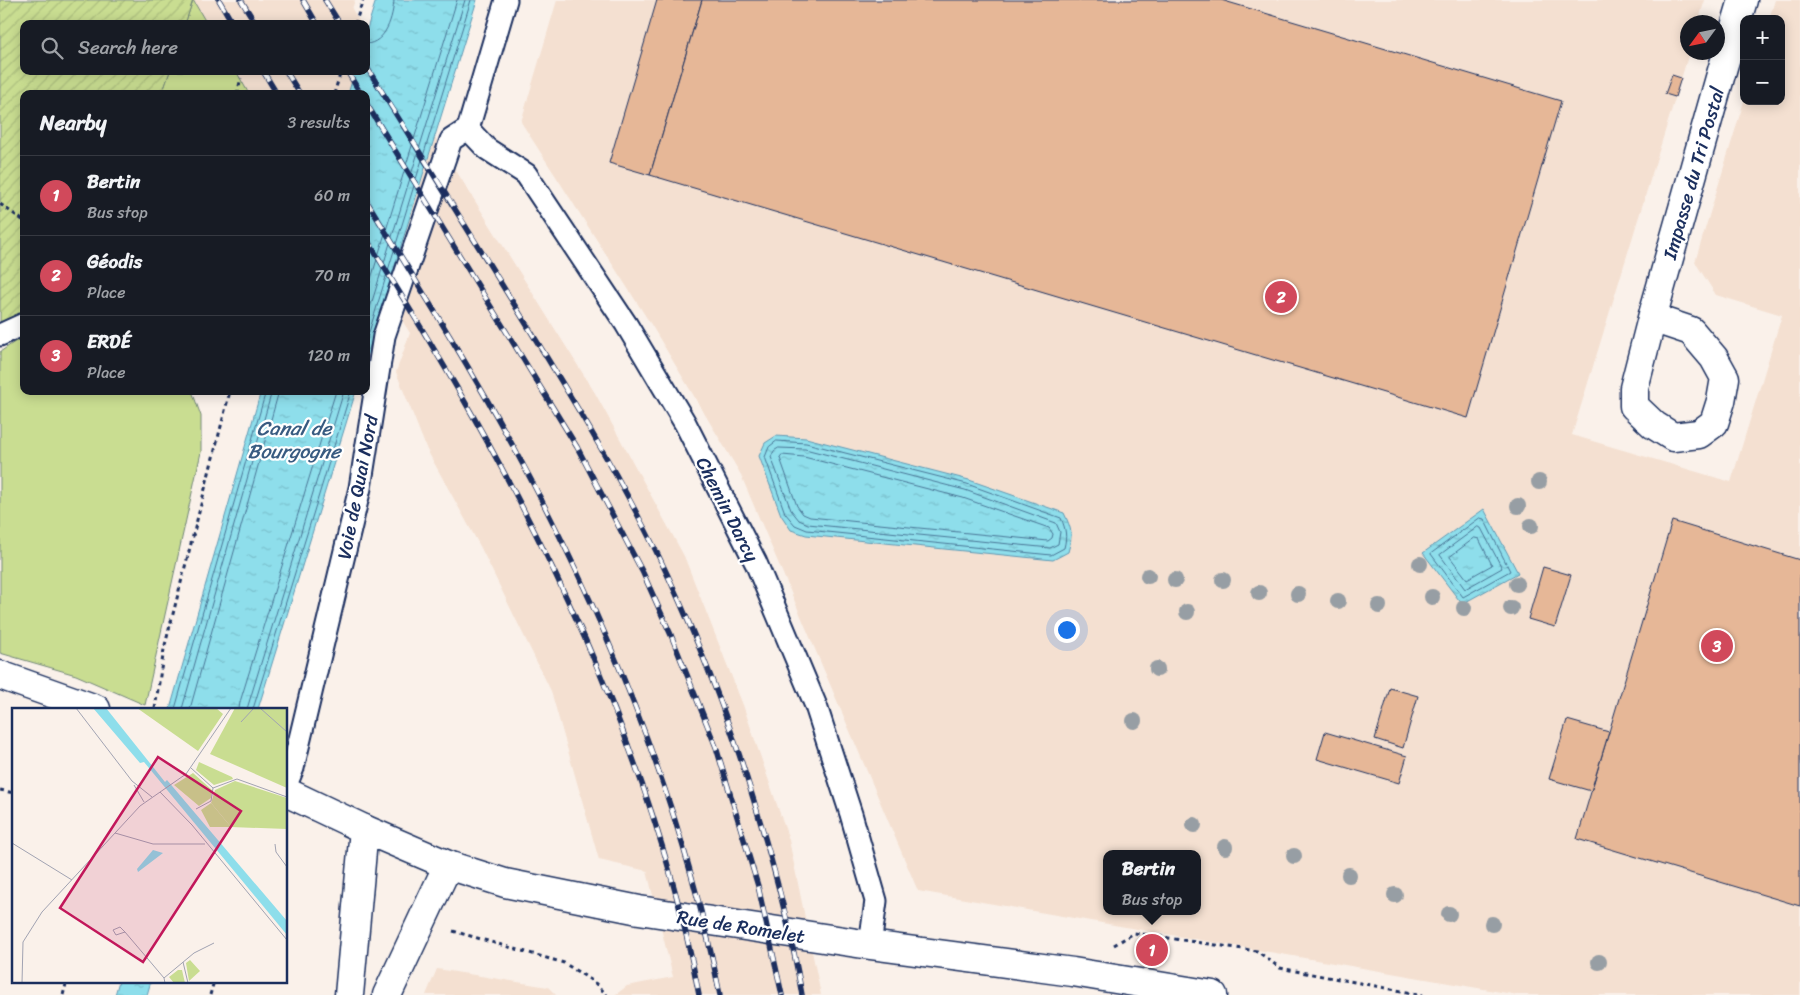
<!DOCTYPE html>
<html lang="en">
<head>
<meta charset="utf-8">
<style>
	:root { --surface:#171b24; --page:#20242c; --text:#f1f3f6; --muted:#9ea1a6; --line:#363941; --accent:#d1495b }
	body { margin:0; font-family:Sriracha,sans-serif; background:var(--page); color:var(--text) }
	.controls { position:absolute; right:15px; top:15px; display:grid; overflow:hidden; border-radius:10px; box-shadow:0 2px 12px #0003 }
	.controls button { width:45px; height:45px; display:grid; place-items:center; padding:0; border:0; border-bottom:1px solid var(--line); background:var(--surface); color:var(--text); font:25px sans-serif }
	.compass { position:absolute; left:1680px; top:15px; width:45px; height:45px; border-radius:50%; background:var(--surface); box-shadow:0 2px 12px #0003; rotate:237deg }
	.you { position:absolute; left:1066px; top:629px; width:18px; height:18px; margin:-12px; border:4px solid #fff; border-radius:50%; background:#1a73e8; box-shadow:0 0 0 8px #1a73e833 }
	.badge { display:grid; place-items:center; width:32px; height:32px; border-radius:50%; background:var(--accent); color:#fff; font-size:16px; font-weight:700 }
	.pin { position:absolute; translate:-50% -50%; border:2px solid #fff; box-shadow:0 1px 5px #0006 }
	.popup { position:absolute; left:1103px; top:850px; width:98px; height:65px; box-sizing:border-box; display:grid; place-content:center; border-radius:10px; background:var(--surface); filter:drop-shadow(0 1px 4px #0005); font-size:16px; white-space:nowrap; color:var(--muted) }
	.popup b { font-size:19px; color:var(--text) }
	.popup::after { content:''; position:absolute; left:50%; top:100%; margin-left:-10px; border:10px solid transparent; border-top-color:var(--surface) }
	.list { margin:0; padding:0; list-style:none }
	h2 { display:flex; justify-content:space-between; align-items:center; height:65px; margin:0; padding:0 20px; font-size:21px }
	h2 small { font-size:16px; font-weight:400; color:var(--muted) }
	.list li { display:grid; grid-template-columns:32px 1fr auto; gap:15px; align-items:center; box-sizing:border-box; height:80px; padding:0 20px; border-top:1px solid var(--line) }
	.list b { display:block; font-size:19px; white-space:nowrap }
	.list p { margin:0; font-size:16px; white-space:nowrap; color:var(--muted) }
	.list em { font-size:16px; font-style:normal; color:var(--muted) }
	.icon { flex:none; width:28px; height:28px; fill:none; stroke:currentColor; stroke-width:2; stroke-linecap:round; stroke-linejoin:round }
	.map { position:relative; flex:none; width:1800px; height:995px; overflow:hidden }
	.search { position:absolute; background:var(--surface); box-shadow:0 2px 12px #0003; left:20px; top:20px; width:350px; height:55px; display:flex; align-items:center; gap:12px; box-sizing:border-box; padding:0 18px; border-radius:10px; color:var(--muted); font-size:19px }
	.panel { position:absolute; background:var(--surface); box-shadow:0 2px 12px #0003; left:20px; top:90px; width:350px; height:305px; border-radius:10px }
	.map>svg:first-child { display:block }
	.built { fill:#f4e0d1; fill-rule:evenodd }
	.green { fill:#c9dd91; stroke:#728678 }
	.garden { fill:url(#garden-furrows); stroke:#728678 }
	.water { fill:url(#water-ripples); stroke:#6098b3 }
	.lines { fill:none; stroke-linecap:round; stroke-linejoin:round }
	.shore { stroke:#497596; stroke-width:1 }
	.building { fill:#e6b797; stroke:#1b2f5e }
	.lane-casing { stroke:#1b2f5e; stroke-width:25 }
	.street-casing { stroke:#1b2f5e; stroke-width:31 }
	.secondary-casing { stroke:#1b2f5e; stroke-width:31 }
	.path { stroke:#1b2f5e; stroke-width:3; stroke-dasharray:4 4; stroke-linecap:butt }
	.lane { stroke:#fff; stroke-width:21 }
	.street { stroke:#fff; stroke-width:28 }
	.secondary { stroke:#fff; stroke-width:28 }
	.rail-casing { stroke:#1b2f5e; stroke-width:5.5 }
	.rail { stroke:#fff; stroke-width:4; stroke-dasharray:11; stroke-linecap:butt }
	.tree { fill:#979ea4 }
	.labels { text-anchor:middle; stroke-width:4.5; stroke-linejoin:round; paint-order:stroke }
	.street-label { font-size:19px; fill:#1b2f5e; stroke:#fff }
	.water-label { font-size:20px; font-style:italic; fill:#385b81; stroke:#fff }
	.inset-road { fill:none; stroke:#a1a3b2; stroke-width:1 }
	.view { fill:#c2185b; fill-opacity:0.15; stroke:#c2185b; stroke-width:2.5 }
	.inset-edge { fill:none; stroke:#1b2f5e; stroke-width:2.5 }
</style>
</head>
<body>
<div class="map">
<svg width="1800" height="995" viewBox="0 0 1800 995">
	<defs>
		<pattern id="garden-furrows" width="10" height="10" patternUnits="userSpaceOnUse" patternTransform="scale(1.25)"><rect width="10" height="10" fill="#c9dd91"/><path d="M-1 1l2-2M0 10L10 0M9 11l2-2" fill="none" stroke="#acbe7f"/></pattern>
		<pattern id="water-ripples" width="26" height="14" patternUnits="userSpaceOnUse" patternTransform="scale(1.25)"><rect width="26" height="14" fill="#8edeeb"/><path d="M2 4q2-2 4 0t4 0M15 11q2-2 4 0t4 0" fill="none" stroke="#7abfcc"/></pattern>
	</defs>
	<rect width="100%" height="100%" fill="#faf1ea"/>
	<filter id="ink" filterUnits="userSpaceOnUse"><feTurbulence type="fractalNoise" baseFrequency=".02" numOctaves="2"/><feDisplacementMap in="SourceGraphic" scale="10" xChannelSelector="R" yChannelSelector="G"/><feConvolveMatrix kernelMatrix="1 2 1 2 8 2 1 2 1" color-interpolation-filters="sRGB"/></filter>
	<g filter="url(#ink)">
		<g class="built">
			<polygon points="193,0 355,0 352,9 361,24 207,24"/>
			<path d="M 557,0 L 1705,0 L 1698,22 L 1688,22 L 1689,53 L 1572,435 L 1731,482 L 1782,315 L 1716,295 L 1695,262 L 1744,101 L 1781,101 L 1781,19 L 1769,19 L 1775,0 L 1800,0 L 1800,995 L 1518,995 L 918,891 L 740,473 L 652,326 L 521,122 ZM 1107,854 L 1197,854 L 1197,911 L 1107,911 Z"/>
			<polygon points="236,71 355,71 348,94 249,94"/>
			<polygon points="435,137 595,393 684,556 743,705 789,840 821,995 615,995 627,986 673,977 647,871 599,860 551,691 481,548 427,450 396,372 410,333 386,295"/>
			<polygon points="437,969 548,987 556,995 426,995"/>
		</g>
		<g class="green">
			<polygon points="193,0 207,24 185,24"/>
			<polygon points="170,71 236,71 249,94 162,94"/>
			<polygon points="24,338 24,391 192,391 201,416 201,452 145,705 76,675 0,653 0,352 19,339"/>
		</g>
		<polygon class="garden" points="0,0 193,0 185,24 24,24 24,71 170,71 162,94 24,94 24,312 0,322"/>
		<g class="water">
			<polygon points="376,0 477,0 366,359 366,94 348,94 355,71 366,71 366,32"/>
			<polygon points="261,391 356,391 258,709 170,709"/>
			<path d="M 776,436 L 806,438 L 969,480 L 1064,513 C 1072,530 1073,534 1068,552 L 1053,560 L 806,535 L 791,530 L 781,515 L 759,456 L 765,443 Z"/>
			<polygon points="1484,509 1518,573 1462,604 1423,553"/>
			<polygon points="119,981 151,981 147,995 115,995"/>
		</g>
		<g class="lines">
			<g class="shore">
				<path d="M 366,44 C 386,43 393,17 394,0"/>
				<polyline points="366,295 457,0"/>
				<polyline points="366,321 465,0"/>
				<polyline points="366,342 471,0"/>
				<path d="M 777,441 L 806,443 L 967,484 L 1061,518 C 1066,530 1067,536 1064,548 L 1051,555 L 807,530 L 795,525 L 785,513 L 765,457 L 769,447 Z"/>
				<polygon points="779,448 805,449 965,490 1056,523 1060,532 1058,544 1050,548 808,524 799,520 791,510 771,457 774,451"/>
				<polygon points="782,455 804,457 963,498 1049,528 1053,534 1052,538 1048,541 810,517 803,514 797,506 780,458"/>
				<polygon points="1480,518 1484,519 1510,571 1463,597 1431,554"/>
				<polygon points="1478,527 1481,528 1502,568 1465,589 1440,555"/>
				<polygon points="1475,538 1479,539 1492,565 1467,579 1450,557"/>
				<polyline points="175,709 266,391"/>
				<polyline points="182,709 272,391"/>
				<polyline points="190,709 279,391"/>
				<polyline points="239,709 240,702 336,391"/>
				<polyline points="247,709 344,391"/>
				<polyline points="253,709 351,391"/>
			</g>
		</g>
		<g class="building">
			<polygon points="657,0 702,0 650,175 609,163"/>
			<polygon points="702,0 1221,0 1561,101 1468,418 650,175"/>
			<polygon points="1672,75 1681,78 1675,97 1665,94"/>
			<polygon points="1672,521 1800,560 1800,906 1577,839"/>
			<polygon points="1543,567 1571,575 1555,627 1528,619"/>
			<polygon points="1390,688 1418,696 1403,748 1375,739"/>
			<polygon points="1567,720 1609,732 1591,791 1549,779"/>
			<polygon points="1325,732 1407,756 1399,783 1317,759"/>
		</g>
		<g class="lines">
			<g class="lane-casing">
				<g id="lane">
					<polyline points="468,129 487,149 526,174 626,324 685,423 756,563 816,706 851,814 876,901 870,945"/>
					<polyline points="0,335 24,324"/>
					<polyline points="286,785 293,768 360,488 384,336 451,140 468,129 506,0"/>
				</g>
			</g>
			<g class="street-casing">
				<g id="street">
					<polyline points="1652,318 1691,331 1714,358 1725,378 1721,401 1714,423 1699,434 1673,437 1654,425 1634,406 1634,388 1652,318 1723,67 1743,0"/>
					<polyline points="349,995 364,829"/>
					<polyline points="387,995 448,865"/>
				</g>
			</g>
			<g class="secondary-casing">
				<g id="secondary">
					<polyline points="0,675 96,709"/>
					<polyline points="286,792 364,829 448,865 505,883 639,910 870,945 1073,972 1213,995"/>
				</g>
			</g>
			<g class="path">
				<polyline points="355,24 363,0"/>
				<polyline points="237,94 241,78"/>
				<polyline points="334,94 341,71"/>
				<polyline points="0,204 24,221"/>
				<polyline points="155,709 164,649 230,391"/>
				<polyline points="0,790 14,793"/>
				<polyline points="453,931 564,963 594,982 607,995"/>
				<polyline points="1114,945 1134,933 1257,951 1280,968 1423,995"/>
				<polyline points="63,995 67,981"/>
				<polyline points="210,995 214,981"/>
			</g>
			<use href="#lane" class="lane"/>
			<use href="#street" class="street"/>
			<use href="#secondary" class="secondary"/>
			<g class="rail-casing">
				<g id="rail">
					<polyline points="219,0 233,24"/>
					<polyline points="241,0 256,24"/>
					<polyline points="303,0 317,24"/>
					<polyline points="325,0 340,24"/>
					<path d="M 366,66 C 417,147 467,228 517,309 C 567,390 617,471 659,557 C 690,621 716,687 739,754 C 765,833 788,913 802,995"/>
					<polyline points="263,71 277,94"/>
					<polyline points="286,71 300,94"/>
					<polyline points="347,71 361,94"/>
					<polyline points="366,103 577,447 643,573 671,635 716,747 758,886 782,995"/>
					<path d="M 366,200 C 416,281 467,362 513,446 C 606,617 682,803 720,995"/>
					<path d="M 366,238 C 397,288 428,338 457,388 C 564,573 659,784 699,995"/>
				</g>
			</g>
			<use href="#rail" class="rail"/>
		</g>
		<g class="tree">
			<circle cx="1539" cy="482" r="8"/>
			<circle cx="1518" cy="506" r="8"/>
			<circle cx="1531" cy="526" r="8"/>
			<circle cx="1420" cy="564" r="8"/>
			<circle cx="1148" cy="576" r="8"/>
			<circle cx="1175" cy="580" r="8"/>
			<circle cx="1223" cy="580" r="8"/>
			<circle cx="1517" cy="584" r="8"/>
			<circle cx="1259" cy="593" r="8"/>
			<circle cx="1298" cy="594" r="8"/>
			<circle cx="1432" cy="597" r="8"/>
			<circle cx="1338" cy="601" r="8"/>
			<circle cx="1379" cy="606" r="8"/>
			<circle cx="1464" cy="608" r="8"/>
			<circle cx="1511" cy="608" r="8"/>
			<circle cx="1187" cy="612" r="8"/>
			<circle cx="1157" cy="669" r="8"/>
			<circle cx="1134" cy="721" r="8"/>
			<circle cx="1194" cy="825" r="8"/>
			<circle cx="1225" cy="847" r="8"/>
			<circle cx="1294" cy="856" r="8"/>
			<circle cx="1349" cy="875" r="8"/>
			<circle cx="1395" cy="895" r="8"/>
			<circle cx="1449" cy="914" r="8"/>
			<circle cx="1492" cy="924" r="8"/>
			<circle cx="1599" cy="962" r="8"/>
		</g>
	</g>
	<g class="labels">
		<g class="street-label">
			<text transform="translate(1693 173) rotate(-74)" y="7">Impasse du Tri Postal</text>
			<text transform="translate(357 487) rotate(-79)" y="7">Voie de Quai Nord</text>
			<text transform="translate(728 509) rotate(63)" y="7">Chemin Darcy</text>
			<text transform="translate(741 926) rotate(9)" y="7">Rue de Romelet</text>
		</g>
		<g class="water-label">
			<text x="294" y="435">Canal de<tspan x="294" dy="23">Bourgogne</tspan></text>
		</g>
	</g>
	<g transform="translate(12 708)">
		<rect width="275" height="275" fill="#faf1ea"/>
		<path d="M 223,0 L 275,0 L 275,80 L 198,46 ZM 181,65 L 200,82 L 199,90 L 187,98 L 162,77 ZM 199,95 L 219,119 L 198,119 L 189,102 ZM 178,252 L 188,263 L 177,273 L 174,255 ZM 166,262 L 170,262 L 173,275 L 162,275 L 157,269 Z" fill="#c9dd91"/>
		<path d="M 125,0 L 204,0 L 211,6 L 186,43 ZM 187,54 L 220,69 L 221,71 L 202,77 L 184,62 Z" fill="#c9dd91"/>
		<path d="M 223,73 L 275,90 L 275,121 L 219,119 L 199,95 L 203,82 Z" fill="#c9dd91"/>
		<path d="M 81,0 L 94,0 L 153,74 L 155,72 L 194,118 L 275,213 L 275,227 L 132,54 L 128,55 ZM 141,142 L 151,145 L 126,164 L 125,161 Z" fill="#8edeeb"/>
		<path class="inset-road" d="M 64,0 L 120,73 L 140,89M 248,0 L 275,24M 229,14 L 242,0M 179,60 L 201,80 L 199,93 L 184,101M 122,77 L 132,94M 201,80 L 225,71 L 275,89M 148,84 L 180,117 L 275,232M 103,125 L 141,136 L 193,136M 0,135 L 60,172M 263,136 L 264,144 L 275,159M 113,224 L 104,227 L 101,222 L 108,219 L 113,224 L 130,244 L 152,270 L 153,275M 171,254 L 176,275M 152,270 L 182,245 L 202,235M 10,275 L 11,234 L 30,204 L 128,98 L 174,66 L 219,0"/>
		<path class="view" d="M 146,49 L 229,103 L 131,254 L 48,200 Z"/>
		<rect width="275" height="275" class="inset-edge"/>
	</g>
</svg>
<div class="controls">
<button>+</button>
<button>−</button>
</div>
<svg class="compass" viewBox="-18 -18 36 36"><path d="M0-13l5 13h-10z" fill="#e53935"/><path d="M0 13l5-13h-10z" fill="#9ea1a6"/></svg>
<div class="you"></div>
<div class="pin badge" style="left:1152px;top:950px">1</div>
<div class="popup"><b>Bertin</b>Bus stop</div>
<div class="pin badge" style="left:1281px;top:297px">2</div>
<div class="pin badge" style="left:1717px;top:646px">3</div>
<div class="search"><svg class="icon" aria-label="search" viewBox="0 0 24 24"><circle cx="10" cy="10" r="6"/><path d="M15 15l6 6"/></svg>Search here</div>
<section class="panel">
<h2>Nearby<small>3 results</small></h2>
<ul class="list">
<li><span class="badge">1</span><div><b>Bertin</b><p>Bus stop</p></div><em>60 m</em></li>
<li><span class="badge">2</span><div><b>Géodis</b><p>Place</p></div><em>70 m</em></li>
<li><span class="badge">3</span><div><b>ERDÉ</b><p>Place</p></div><em>120 m</em></li>
</ul>
</section>
</div>
</body>
</html>
